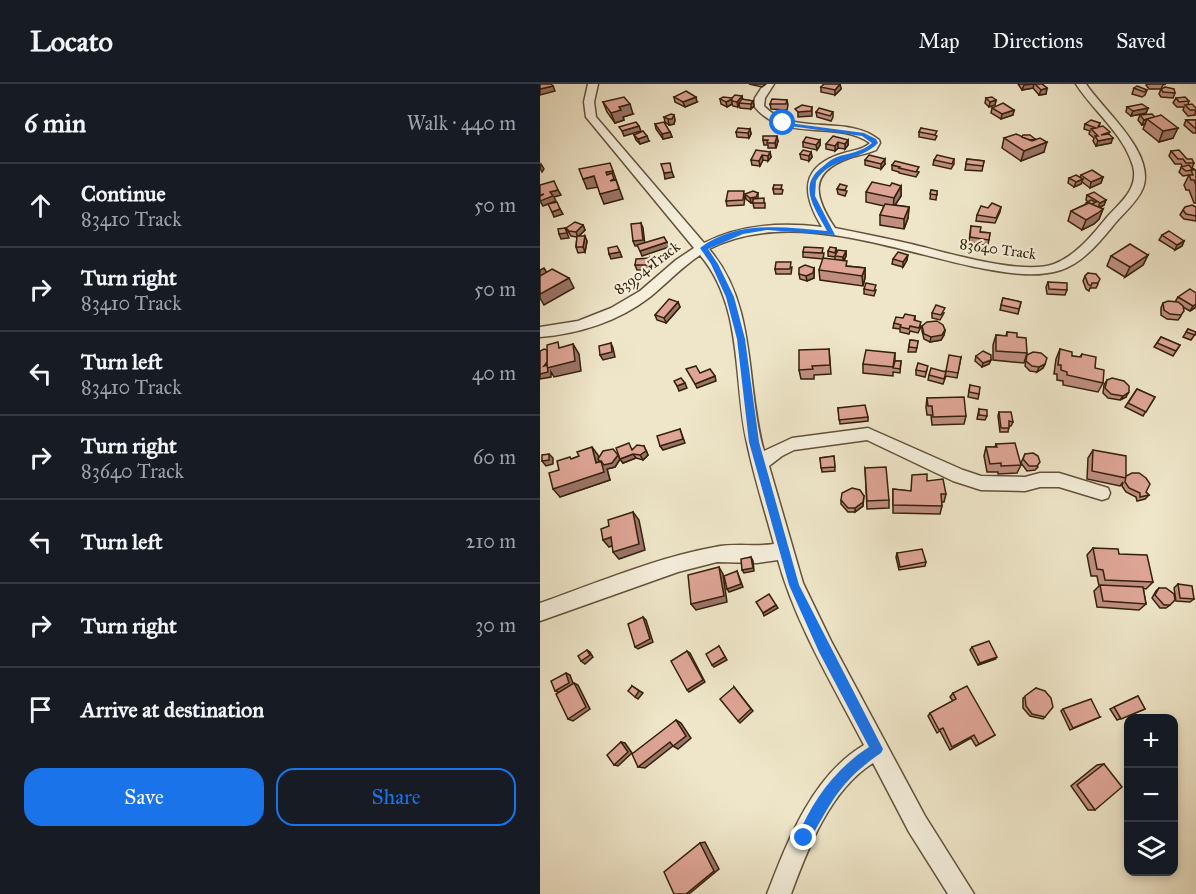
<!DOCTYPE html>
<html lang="en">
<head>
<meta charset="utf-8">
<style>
	:root { --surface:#171b24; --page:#242831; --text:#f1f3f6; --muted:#9ea1a6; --line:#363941; --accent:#1a73e8 }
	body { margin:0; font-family:"IM FELL Great Primer",serif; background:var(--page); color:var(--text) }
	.controls { position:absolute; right:18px; bottom:18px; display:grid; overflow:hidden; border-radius:12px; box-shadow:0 3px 9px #0003 }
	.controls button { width:54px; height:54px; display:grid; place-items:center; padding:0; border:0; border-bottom:2px solid var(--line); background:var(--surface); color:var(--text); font:30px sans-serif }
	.stop { position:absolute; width:18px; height:18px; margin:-14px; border:4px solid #1a73e8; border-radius:50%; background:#fff }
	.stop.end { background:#1a73e8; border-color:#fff; box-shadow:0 2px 6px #0008 }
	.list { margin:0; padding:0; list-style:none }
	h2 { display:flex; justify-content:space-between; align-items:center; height:78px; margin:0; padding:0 24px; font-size:26px }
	h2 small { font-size:20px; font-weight:400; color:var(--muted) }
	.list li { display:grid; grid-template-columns:39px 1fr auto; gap:18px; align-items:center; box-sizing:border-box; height:84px; padding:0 24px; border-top:2px solid var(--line) }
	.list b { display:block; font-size:22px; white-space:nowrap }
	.list p { margin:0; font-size:20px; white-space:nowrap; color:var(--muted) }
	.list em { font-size:20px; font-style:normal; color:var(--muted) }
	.actions { display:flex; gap:12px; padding:18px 24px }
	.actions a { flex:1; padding:14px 0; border:2px solid var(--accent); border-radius:18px; text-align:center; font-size:21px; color:var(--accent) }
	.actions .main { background:var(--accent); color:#fff }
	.icon { flex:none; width:33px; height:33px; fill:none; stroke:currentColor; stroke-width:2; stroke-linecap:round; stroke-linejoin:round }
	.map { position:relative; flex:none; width:656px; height:810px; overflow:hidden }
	header { display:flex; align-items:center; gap:36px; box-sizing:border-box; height:84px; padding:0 30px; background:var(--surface); border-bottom:2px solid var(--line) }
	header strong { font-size:28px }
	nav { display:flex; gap:33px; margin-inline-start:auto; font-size:21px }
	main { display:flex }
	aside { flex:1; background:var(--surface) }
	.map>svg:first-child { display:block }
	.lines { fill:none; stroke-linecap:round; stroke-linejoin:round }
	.street-casing { stroke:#63523a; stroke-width:3 }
	.street { fill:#f5efdc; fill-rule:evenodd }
	.wall { fill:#bf8e81; stroke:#34210b; stroke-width:1.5 }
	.shaded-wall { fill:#9b7469; stroke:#34210b; stroke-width:1.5 }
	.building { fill:#dea596; stroke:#34210b; stroke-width:1.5 }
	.route { fill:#1a73e8 }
	.labels { text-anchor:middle; stroke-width:4.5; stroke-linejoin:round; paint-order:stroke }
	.far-street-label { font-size:15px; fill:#34210b; stroke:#f5efdc }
</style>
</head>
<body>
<header>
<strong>Locato</strong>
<nav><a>Map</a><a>Directions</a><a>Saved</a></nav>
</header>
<main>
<aside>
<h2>6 min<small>Walk · 440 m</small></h2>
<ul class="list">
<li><svg class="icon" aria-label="ahead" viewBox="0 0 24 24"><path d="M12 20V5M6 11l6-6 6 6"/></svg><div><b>Continue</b><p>83410 Track</p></div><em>50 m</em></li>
<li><svg class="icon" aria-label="right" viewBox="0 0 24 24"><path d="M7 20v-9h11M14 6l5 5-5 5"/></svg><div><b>Turn right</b><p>83410 Track</p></div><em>50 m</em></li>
<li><svg class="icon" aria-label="left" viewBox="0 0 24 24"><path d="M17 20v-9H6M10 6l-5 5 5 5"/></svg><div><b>Turn left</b><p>83410 Track</p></div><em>40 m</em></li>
<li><svg class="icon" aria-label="right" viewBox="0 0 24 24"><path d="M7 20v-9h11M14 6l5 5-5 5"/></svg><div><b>Turn right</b><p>83640 Track</p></div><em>60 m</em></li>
<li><svg class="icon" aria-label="left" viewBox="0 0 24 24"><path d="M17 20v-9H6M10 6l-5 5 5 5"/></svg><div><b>Turn left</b></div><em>210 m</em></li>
<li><svg class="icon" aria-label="right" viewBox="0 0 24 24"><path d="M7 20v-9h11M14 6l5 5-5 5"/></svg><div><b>Turn right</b></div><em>30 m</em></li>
<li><svg class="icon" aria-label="arrive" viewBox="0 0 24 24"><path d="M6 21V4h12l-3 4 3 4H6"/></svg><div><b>Arrive at destination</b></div></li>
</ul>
<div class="actions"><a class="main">Save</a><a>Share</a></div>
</aside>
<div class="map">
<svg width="656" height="810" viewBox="0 0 656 810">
	<rect width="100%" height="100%" fill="#efe6c9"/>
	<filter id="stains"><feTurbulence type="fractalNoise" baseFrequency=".00333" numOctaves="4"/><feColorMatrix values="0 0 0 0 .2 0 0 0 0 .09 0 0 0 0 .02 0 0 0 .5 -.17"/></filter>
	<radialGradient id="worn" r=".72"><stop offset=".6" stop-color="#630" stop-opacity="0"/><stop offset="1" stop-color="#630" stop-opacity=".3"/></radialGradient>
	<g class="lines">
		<g class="street-casing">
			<path id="street" d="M 48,0 L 58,0 L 54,18 L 56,33 L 164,159 C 201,140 241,138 282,143 C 261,109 260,82 304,69 C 313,66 323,66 330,59 C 296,35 244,60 214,22 L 215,14 L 224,0 L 234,0 L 225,14 L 224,22 C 253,53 309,30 339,56 L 340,59 L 336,66 C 327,70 317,71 309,74 C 267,89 275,114 295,144 C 320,149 346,154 371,160 C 405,168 482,192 514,180 C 537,171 553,150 568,132 C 581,118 599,104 593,82 C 583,49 554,28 536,0 L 546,0 C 563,26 616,69 603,104 C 597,119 582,130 572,143 C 558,160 542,179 521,186 C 493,195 463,188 435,183 C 354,166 248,124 169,165 C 218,222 205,300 224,367 L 252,354 L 328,344 L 423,386 L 441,392 L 485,393 L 500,389 L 519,389 L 568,404 L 570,409 L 568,414 L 562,416 L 519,403 L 500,403 L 485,407 L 441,406 L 413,397 L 327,356 L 254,366 L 242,372 L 229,382 L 263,499 L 291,557 L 385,732 L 434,810 L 408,810 L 369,748 L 333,679 C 290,706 268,764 251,810 L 227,810 C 248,756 272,692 324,661 C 293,601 256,541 238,476 L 217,479 L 177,478 L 138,488 L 0,537 L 0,519 C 57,499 115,474 175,463 C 194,459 214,463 234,460 C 225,427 214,393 207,359 C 193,298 204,223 160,171 C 142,183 127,199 110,213 C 79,237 39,250 0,253 L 0,243 L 38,237 L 71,224 L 100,207 L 136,176 L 154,164 L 46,33 L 44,18 Z"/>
		</g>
		<use href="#street" class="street"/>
	</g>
	<g class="wall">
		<polygon points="209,0 226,0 222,3"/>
		<polygon points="300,0 301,5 295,11 281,8 281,3"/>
		<polygon points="478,0 502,0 507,4 506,10 499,11 493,4 482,6"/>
		<polygon points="607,0 626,0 623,1 621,5 635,9 633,14 621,13 619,10 621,5 609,5 606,1"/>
		<polygon points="594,4 607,6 605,11 602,13 592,10"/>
		<polygon points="134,13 157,18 145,23 135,18"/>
		<polygon points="192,14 213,17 214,22 211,25 200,24 199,21 198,23 193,22 192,20 187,23 181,20 180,15"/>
		<polygon points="446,14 456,16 455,21 449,23 445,19"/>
		<polygon points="636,14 649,17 648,20 656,24 655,31 648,32 643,26 644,23 637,23 633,19"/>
		<polygon points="247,16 248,21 247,26 231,25 230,20"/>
		<polygon points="63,18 93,30 83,33 84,36 75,39 67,28"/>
		<polygon points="587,23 608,24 606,29 591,32 586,28"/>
		<polygon points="452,24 474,26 473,31 461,35 451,29"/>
		<polygon points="276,28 293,28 293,33 291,37 277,33"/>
		<polygon points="600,31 615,33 633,54 619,58 603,45 605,40 602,41 598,36"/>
		<polygon points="124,33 135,36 134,40 129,41 125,38"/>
		<polygon points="646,36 656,36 656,49 653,49 644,41"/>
		<polygon points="560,39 559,43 569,50 571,59 556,62 553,57 554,54 549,50 550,47 544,45 545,40"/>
		<polygon points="115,40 130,48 132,53 123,55 116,45"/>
		<polygon points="381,44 397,52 395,56 379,53 379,48"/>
		<polygon points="210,45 211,50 209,54 197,53 196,48"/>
		<polygon points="94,51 109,57 100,60 96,56"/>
		<polygon points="482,53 495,55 494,56 504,68 481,77 462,64 464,54"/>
		<polygon points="223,56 238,57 236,64 228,64 228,61 224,61"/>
		<polygon points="280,56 280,61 277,66 263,63 263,58"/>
		<polygon points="308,56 308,61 305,65 298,64 295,67 286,65 286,60"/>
		<polygon points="631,67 654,79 652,84 656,86 656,119 654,119 649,106 646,106 644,101 649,91 643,92 639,88 642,82 641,80 635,80 629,72"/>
		<polygon points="230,68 231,73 228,77 223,76 220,82 212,81 211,76"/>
		<polygon points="271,68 272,73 269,77 261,75 260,70"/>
		<polygon points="414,75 414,80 411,85 393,81 394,76"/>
		<polygon points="427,75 444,77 442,87 425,86"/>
		<polygon points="325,76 345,80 341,85 325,81"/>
		<polygon points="352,81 379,88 376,93 359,89 359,88 352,86"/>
		<polygon points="541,91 563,93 561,99 550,104 542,98 541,100 534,103 528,99 529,94 540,93"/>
		<polygon points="234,101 243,106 242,110 234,110 233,105"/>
		<polygon points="350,102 361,102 361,112 355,121 369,123 368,134 364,145 340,141 340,131 344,122 326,118 326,108"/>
		<polygon points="297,105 307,107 305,112 298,110"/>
		<polygon points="391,106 397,107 396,116 390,115"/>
		<polygon points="205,110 218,115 225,119 225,124 214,124 213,119 211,119 206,115"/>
		<polygon points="547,111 566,116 564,121 560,124 563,125 559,135 554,140 542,146 528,137 531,127 546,120 548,118 546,116"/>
		<polygon points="205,112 204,121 187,122 186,117"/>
		<polygon points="461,123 460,128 455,139 436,137 437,131 448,124"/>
		<polygon points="656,123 656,137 644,135 640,131 643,126"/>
		<polygon points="43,141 45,146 39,152 47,157 45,168 38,169 36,163 37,153 31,152 26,144"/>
		<polygon points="431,142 440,148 450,149 448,161 429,158"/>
		<polygon points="622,151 644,157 642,162 635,166 619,156"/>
		<polygon points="296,164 297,169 306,167 306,172 304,177 307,182 325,184 325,194 323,202 280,196 279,186 295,176 295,173 288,172 288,167"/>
		<polygon points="263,168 284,169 283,175 263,173"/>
		<polygon points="608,171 603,181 585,193 567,182 571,172"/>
		<polygon points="353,175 367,176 363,183 352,180"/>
		<polygon points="112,179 111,186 97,186 95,181"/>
		<polygon points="252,183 251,190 236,190 235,185"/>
		<polygon points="274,184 274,194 267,197 260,195 259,190"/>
		<polygon points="548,189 558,200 556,204 550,204 549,207 546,205 543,197 545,192"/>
		<polygon points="508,198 527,206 525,211 507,210 506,203"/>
		<polygon points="98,199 97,204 90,205 88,200"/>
		<polygon points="324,205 336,206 334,212 324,210"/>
		<polygon points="638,213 656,223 650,227 643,223 641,232 638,236 627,235 621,231 621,224 623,219 635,218"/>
		<polygon points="463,214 481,218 478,230 460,226"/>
		<polygon points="138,218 140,223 126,239 117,236 115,231"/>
		<polygon points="392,229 404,229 400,236 392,234"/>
		<polygon points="375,232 375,236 381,243 378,249 370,247 369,250 360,248 360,245 353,244 354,239 363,234"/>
		<polygon points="382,242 405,246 404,251 401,256 390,258 384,255 382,247"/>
		<polygon points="648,245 656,249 651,256 643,253"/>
		<polygon points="467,248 477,253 487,269 484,279 453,276 453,261 456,251 466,252"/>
		<polygon points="621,253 640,261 633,272 614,263"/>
		<polygon points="370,256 378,257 376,268 368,268"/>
		<polygon points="289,265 291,290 274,291 274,295 261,295 259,286"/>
		<polygon points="520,265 532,272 540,273 542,270 555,284 563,299 558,308 523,301 523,297 517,296 517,290 514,290 516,275"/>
		<polygon points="355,269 355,277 361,277 360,289 353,288 353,292 323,289 323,280"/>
		<polygon points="487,271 505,280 503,284 497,288 490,287 485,282"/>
		<polygon points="436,272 451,276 449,280 442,283 435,277"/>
		<polygon points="421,273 417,294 406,292 403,300 388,296 389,291 406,287"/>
		<polygon points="376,286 387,286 385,293 376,291"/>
		<polygon points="567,296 586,313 580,316 568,314 563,309 564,301"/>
		<polygon points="430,301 439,310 438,315 428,313"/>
		<polygon points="597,305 615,313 603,332 585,323"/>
		<polygon points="387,314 426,332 424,340 392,341 391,331 387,331 386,323"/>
		<polygon points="298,324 328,333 328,337 300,340"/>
		<polygon points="439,325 447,332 445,336 437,335"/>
		<polygon points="459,328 473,338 471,342 469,342 468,348 460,348 458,332"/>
		<polygon points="456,360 481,381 477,389 458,390 458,388 447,388 444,372 446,363 455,363"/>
		<polygon points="52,363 58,374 79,373 93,365 106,366 108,371 103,376 96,374 83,379 80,375 75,383 67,385 70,396 20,413 19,386 32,375 39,372"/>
		<polygon points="553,366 606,408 609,411 605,415 597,417 596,413 586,408 582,402 583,398 580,402 547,395 548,374"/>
		<polygon points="485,370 498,383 495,386 487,387 481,379"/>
		<polygon points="294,372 295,387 282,388 280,374"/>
		<polygon points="325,384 349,416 349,424 327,425"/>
		<polygon points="387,397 406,410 404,418 401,418 402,422 400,430 353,429 353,405 370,407"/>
		<polygon points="324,412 323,422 315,428 308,428 301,420 301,416"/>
		<polygon points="553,464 579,470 613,498 606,505 603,504 606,520 599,526 557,523 554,507 559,502 557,492 551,492 547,471"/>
		<polygon points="357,469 386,478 385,482 359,486 356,473"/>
		<polygon points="638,500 654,515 650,518 636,517 634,504"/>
		<polygon points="619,504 630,521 626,524 620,524 612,514 616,507"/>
		<polygon points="432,563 455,575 438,581 430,566"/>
		<polygon points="496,604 505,633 503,635 490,632 483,624 483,614"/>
		<polygon points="413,609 455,651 436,662 431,654 410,666 400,647 397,649 388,632 390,629 413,617 410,613"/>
		<polygon points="598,612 605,625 577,636 570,625"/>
		<polygon points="523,625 560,633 530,646 521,627"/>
		<polygon points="564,680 555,726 548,726 531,702 557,681"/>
	</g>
	<g class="shaded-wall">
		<polygon points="300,0 301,5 295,11 295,6"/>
		<polygon points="494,0 493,4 482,6 484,1"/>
		<polygon points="13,2 15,7 0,11 0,5"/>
		<polygon points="507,4 506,10 499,11 501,6"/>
		<polygon points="202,12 203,17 199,19 199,21 198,23 197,18"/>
		<polygon points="156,13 157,18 145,23 143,18"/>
		<polygon points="192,15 192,20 187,23 186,18"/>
		<polygon points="456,16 455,21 449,23 450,18"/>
		<polygon points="213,17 214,22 211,25 211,20"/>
		<polygon points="90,20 93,30 83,33 84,36 75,39 71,29 79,23"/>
		<polygon points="272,23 272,32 258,33 258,28"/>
		<polygon points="608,24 606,29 591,32 593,27"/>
		<polygon points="474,26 473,31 461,35 462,30"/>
		<polygon points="134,31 135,36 134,40 129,41 128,35"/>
		<polygon points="607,35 605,40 602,41 604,36"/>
		<polygon points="99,42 101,47 84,52 82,47"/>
		<polygon points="638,44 633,54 619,58 623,47"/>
		<polygon points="210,45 211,50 209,54 208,49"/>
		<polygon points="130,48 132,53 123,55 122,50"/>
		<polygon points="107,52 109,57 100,60 98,55"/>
		<polygon points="237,52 238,57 236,64 235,59"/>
		<polygon points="573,54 571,59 556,62 558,57"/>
		<polygon points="280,56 280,61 277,66 276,61"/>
		<polygon points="308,56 308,61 305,65 305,60"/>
		<polygon points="298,58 298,64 295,67 295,62"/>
		<polygon points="507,58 504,68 481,77 484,67"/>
		<polygon points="230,68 231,73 228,77 228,72"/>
		<polygon points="271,68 272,73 269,77 269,72"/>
		<polygon points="222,71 223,76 220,82 219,77"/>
		<polygon points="345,75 345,80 341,85 341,80"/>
		<polygon points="1,80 4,85 2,88 0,84"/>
		<polygon points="73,87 83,115 64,120 60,110 66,88"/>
		<polygon points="132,88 134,93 125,95 124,89"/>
		<polygon points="54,92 59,103 47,105 43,95"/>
		<polygon points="563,93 561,99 550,104 551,98"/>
		<polygon points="543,95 541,100 534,103 536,98"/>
		<polygon points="361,102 361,112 353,124 354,114"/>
		<polygon points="18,106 21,111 14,113 16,117 3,122 0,117 10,108"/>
		<polygon points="218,109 218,114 217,118 211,119 210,114"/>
		<polygon points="566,116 564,121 558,124 560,119"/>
		<polygon points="369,123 368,134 364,145 364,135"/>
		<polygon points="20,125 23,130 14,133 12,128"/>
		<polygon points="563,125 559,135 554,140 542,146 546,136"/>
		<polygon points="101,139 103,144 105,161 95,162 93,157"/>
		<polygon points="43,141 45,146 38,153 36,148"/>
		<polygon points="25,144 29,154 21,155 19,150"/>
		<polygon points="45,152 47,157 45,168 43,163"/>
		<polygon points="644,157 642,162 635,166 637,161"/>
		<polygon points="127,158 129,163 102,172 100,167"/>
		<polygon points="306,167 306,172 303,178 303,173"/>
		<polygon points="80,168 82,173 71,175 69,170"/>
		<polygon points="368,171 367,176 363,183 363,178"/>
		<polygon points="608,171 603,181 585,193 590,183"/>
		<polygon points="110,174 112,179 111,186 109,181"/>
		<polygon points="4,184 7,189 0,193 0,186"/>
		<polygon points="274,184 274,194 267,197 266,192"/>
		<polygon points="325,184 325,194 323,202 322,192"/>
		<polygon points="29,194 34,204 4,221 0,214 0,210"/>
		<polygon points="96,194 98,199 97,204 95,199"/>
		<polygon points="138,218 140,223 126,239 124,234"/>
		<polygon points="656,220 656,223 650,227 653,222"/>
		<polygon points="405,246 404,251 401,256 390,258 391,253"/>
		<polygon points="71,259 73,264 75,273 63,276 60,271"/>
		<polygon points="33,260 39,270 41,287 14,293 11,288 11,293 0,295 0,290 4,282 8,278"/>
		<polygon points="451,276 449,280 442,283 443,279"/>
		<polygon points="505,280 503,284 497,288 499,283"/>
		<polygon points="175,292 176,297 157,304 155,300"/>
		<polygon points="145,299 147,304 139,307 137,302"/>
		<polygon points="589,308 586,313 580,316 583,312"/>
		<polygon points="140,345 145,359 123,366 120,362"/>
		<polygon points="104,362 108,371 103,376 100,371"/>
		<polygon points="52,363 58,371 62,387 56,379"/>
		<polygon points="9,370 13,374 13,380 6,382 2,377"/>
		<polygon points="93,370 96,374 83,379 80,375 75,383 67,385 70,396 20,413 13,405 61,377 78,371 80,375"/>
		<polygon points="323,418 323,422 315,428 315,424"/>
		<polygon points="93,428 99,436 105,466 79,475 73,468"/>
		<polygon points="71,453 77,460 69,463 63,456"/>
		<polygon points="211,473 213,477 214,487 204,489 202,486"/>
		<polygon points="179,483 183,490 187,518 156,526 151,520"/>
		<polygon points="197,487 203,503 189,508 187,505"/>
		<polygon points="236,521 238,524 224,532 223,529"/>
		<polygon points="103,533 106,536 113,558 98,565 95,563"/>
		<polygon points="179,562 187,576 174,583 172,581"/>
		<polygon points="47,566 50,568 53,573 45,580 41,577"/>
		<polygon points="147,567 150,569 165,598 149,608 147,606"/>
		<polygon points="457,573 455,575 438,581 440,579"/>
		<polygon points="26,589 30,591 34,602 20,609 15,607"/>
		<polygon points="34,599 38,601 50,625 33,637 28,635"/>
		<polygon points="92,602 103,609 98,615 95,613"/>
		<polygon points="194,603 213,627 200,639 198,637"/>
		<polygon points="136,636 141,639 151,654 138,665 133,662 105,684 98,683"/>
		<polygon points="81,658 85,659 92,669 78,682 74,681"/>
		<polygon points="165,758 179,785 149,810 146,810 160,759"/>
	</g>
	<g class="building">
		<polygon points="0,0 11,0 13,2 0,5"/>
		<polygon points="284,0 300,0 295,6 281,3"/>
		<polygon points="495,0 502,0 507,4 501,6"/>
		<polygon points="597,2 607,6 604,8 594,4"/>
		<polygon points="625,3 634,5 635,9 623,8 621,5"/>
		<polygon points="146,7 156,13 143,18 134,13"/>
		<polygon points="195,11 202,12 197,18 192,17 192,15 186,18 180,15 183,13 192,14"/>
		<polygon points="84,13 90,20 79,23 81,26 71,29 63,18"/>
		<polygon points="452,13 456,16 450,18 446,14"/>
		<polygon points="645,13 649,17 639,18 636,14"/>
		<polygon points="202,15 213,17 211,20 199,19"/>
		<polygon points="232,15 247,16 246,20 230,20"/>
		<polygon points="463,19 474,26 462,30 452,24"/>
		<polygon points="602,20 608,24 593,27 587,23"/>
		<polygon points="652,20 656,24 656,26 650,26 645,21"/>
		<polygon points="262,21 272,23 271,27 258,28 255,25"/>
		<polygon points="279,24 293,28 290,32 276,28"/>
		<polygon points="131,30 134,31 132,35 128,35 124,33"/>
		<polygon points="612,30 615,33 607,35 604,36 600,31"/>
		<polygon points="621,31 638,44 623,47 607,35"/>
		<polygon points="551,36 560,39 558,43 563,42 570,48 561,51 569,50 573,54 558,57 555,52 558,52 551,45 556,44 545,40"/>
		<polygon points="646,36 656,36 656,44 655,44"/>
		<polygon points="96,38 99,42 82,47 79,43"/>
		<polygon points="124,38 130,48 122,50 115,40"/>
		<polygon points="198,44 210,45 208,49 196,48"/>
		<polygon points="381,44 397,47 395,51 379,48"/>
		<polygon points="103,47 107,52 98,55 94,51"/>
		<polygon points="476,50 492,57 500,54 507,58 484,67 464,54"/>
		<polygon points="483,51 490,51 495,55 490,56 482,53"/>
		<polygon points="223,52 237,52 235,59 227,59 228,56 223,56"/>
		<polygon points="293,52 308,56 305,60 298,58 295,62 286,60"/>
		<polygon points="266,53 280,56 276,61 263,58"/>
		<polygon points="216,66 230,68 228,72 222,71 219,77 211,76"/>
		<polygon points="263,66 271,68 269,72 260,70"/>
		<polygon points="639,66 647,75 652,75 654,79 646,79 643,75 638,75 631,67"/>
		<polygon points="329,71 345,75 341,80 325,76"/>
		<polygon points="397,71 414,75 412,80 394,76"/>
		<polygon points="427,75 444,77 443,82 426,80"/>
		<polygon points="355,77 379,83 376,88 359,84 360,83 352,81"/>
		<polygon points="70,79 73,87 66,88 67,91 72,89 74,95 70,97 76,96 79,105 60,110 54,92 43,95 39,85"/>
		<polygon points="130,79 132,88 124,89 121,80"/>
		<polygon points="649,81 653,86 646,87 641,83"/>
		<polygon points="552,86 563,93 551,98 541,91"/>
		<polygon points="651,86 656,86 656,101 654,96 651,96 649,91 653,91"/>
		<polygon points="536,91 543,95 536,98 529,94"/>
		<polygon points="14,97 18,106 10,108 13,112 0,117 0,112 4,110 0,111 0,101"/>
		<polygon points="332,98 350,102 352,99 361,102 354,114 326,108"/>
		<polygon points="300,100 307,102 305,106 297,105"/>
		<polygon points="234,101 242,101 241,105 233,105"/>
		<polygon points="391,106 397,107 397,111 390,110"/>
		<polygon points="188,107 204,107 203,116 186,117"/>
		<polygon points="213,107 218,109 216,113 210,114 205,110"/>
		<polygon points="554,108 566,116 560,119 547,111"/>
		<polygon points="224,114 224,119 213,119 213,115"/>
		<polygon points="551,116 556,118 552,120 549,119 548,120 546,119"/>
		<polygon points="17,118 20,125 12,128 8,120"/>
		<polygon points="452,119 461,123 456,134 437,131 441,122 448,124"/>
		<polygon points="549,119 563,125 558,129 546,136 531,127"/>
		<polygon points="345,120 369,123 364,135 340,131"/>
		<polygon points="652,121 656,123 656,132 646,130 643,126 645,123"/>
		<polygon points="35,138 43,141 36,148 29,147 26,144"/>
		<polygon points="101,139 103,156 93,157 91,140"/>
		<polygon points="431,142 441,143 440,148 450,149 449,156 430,153"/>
		<polygon points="25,144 27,149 19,150 18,145"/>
		<polygon points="629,147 644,157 637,161 622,151"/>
		<polygon points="37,152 45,152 43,163 36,163"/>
		<polygon points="124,153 127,158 100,167 97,161"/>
		<polygon points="590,160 608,171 590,183 571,172"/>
		<polygon points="77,162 80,168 69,170 68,164"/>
		<polygon points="264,163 283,164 282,169 263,168"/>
		<polygon points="290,163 296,164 295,169 288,167"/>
		<polygon points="298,166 306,167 303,173 295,172"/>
		<polygon points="358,168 368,171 363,178 353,175"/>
		<polygon points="110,174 109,181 95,181 96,175"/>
		<polygon points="283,174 307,177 306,182 325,184 322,192 279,186"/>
		<polygon points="236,178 251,178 250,185 235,185"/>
		<polygon points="265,181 274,184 273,189 266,192 259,190 259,184"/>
		<polygon points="12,185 29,194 0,210 0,192"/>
		<polygon points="548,189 556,190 560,195 558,199 552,199 551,202 548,200 545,192"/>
		<polygon points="96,194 95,199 88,200 88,195"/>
		<polygon points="508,198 527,199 527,206 509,205"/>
		<polygon points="326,199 336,201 334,207 324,205"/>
		<polygon points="650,205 656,209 656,220 653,222 638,213"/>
		<polygon points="463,214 481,218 479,225 461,221"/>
		<polygon points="129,215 138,218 124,234 115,231"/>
		<polygon points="628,217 638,218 643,222 644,227 641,231 630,230 624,226 623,219"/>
		<polygon points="396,221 405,224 401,231 392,229"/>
		<polygon points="365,230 375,232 374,236 381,238 379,244 370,242 369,245 360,243 361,241 354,239 356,233 363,234"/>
		<polygon points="397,237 403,241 405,246 402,251 391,253 384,250 382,242 387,238"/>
		<polygon points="648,245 656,248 655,251 646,248"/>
		<polygon points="467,248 477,249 477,253 486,254 487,269 456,267 456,251 467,252"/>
		<polygon points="621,253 640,261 636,267 617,259"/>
		<polygon points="370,256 378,257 377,264 369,263"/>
		<polygon points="18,258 19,264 33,260 35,277 7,284 7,261"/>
		<polygon points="71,259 72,268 60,271 59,262"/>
		<polygon points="4,265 7,266 7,278 4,282 7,281 8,288 0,290 0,267"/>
		<polygon points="289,265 290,281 272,282 273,285 259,286 259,266"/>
		<polygon points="520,265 532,268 532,272 541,273 542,270 556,273 555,284 564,286 563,299 527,291 527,288 521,286 521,281 518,281"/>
		<polygon points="326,266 355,269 353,283 323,280"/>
		<polygon points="443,267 451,271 451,276 443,279 436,272"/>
		<polygon points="493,268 501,269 507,274 505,280 499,283 492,282 486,277 487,271"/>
		<polygon points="409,271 421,273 418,289 406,287"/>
		<polygon points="355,277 361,277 360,285 353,284"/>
		<polygon points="378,279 388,282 386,288 376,286"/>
		<polygon points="156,282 160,289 170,285 175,292 155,300 146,285"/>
		<polygon points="391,284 406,288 404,295 389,291"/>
		<polygon points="141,294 145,299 137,302 134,297"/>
		<polygon points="572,294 584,297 589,302 589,308 583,312 571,310 565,304 567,296"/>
		<polygon points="430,301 440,303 439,310 429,308"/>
		<polygon points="597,305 615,313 606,328 588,319"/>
		<polygon points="424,313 426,332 393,333 392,322 388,322 387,314"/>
		<polygon points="325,321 328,333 299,336 298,324"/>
		<polygon points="439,325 447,326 447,332 439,331"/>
		<polygon points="459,328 471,328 473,338 469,337 469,344 461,344"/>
		<polygon points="140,345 143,355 120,362 117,352"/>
		<polygon points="89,359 92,366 97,361 104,362 106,367 100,371 93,370 80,375 76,364"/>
		<polygon points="475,359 481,381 461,382 461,379 450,380 446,363 457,363 456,360"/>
		<polygon points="52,363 56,379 61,377 64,388 13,405 9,389 19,386 17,377 30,373 31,375 39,372 37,368"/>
		<polygon points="73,365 78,371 72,379 64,381 61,377 60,378 58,375 63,367"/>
		<polygon points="553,366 586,372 586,394 552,387"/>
		<polygon points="493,369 498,372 500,378 497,382 489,382 483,375 485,370"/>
		<polygon points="9,370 9,376 2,377 2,371"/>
		<polygon points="294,372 295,383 281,384 280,374"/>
		<polygon points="346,383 349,416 327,417 325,384"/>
		<polygon points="592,389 599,389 606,394 610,400 606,408 609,411 600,413 600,409 589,404 585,398 586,392"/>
		<polygon points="387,390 387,397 403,395 406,410 401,410 402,422 353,421 353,405 371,407 372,391"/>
		<polygon points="312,404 320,406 324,412 323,418 315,424 308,424 301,416 302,409"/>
		<polygon points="93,428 99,460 73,468 71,453 63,456 61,445 69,442 68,436"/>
		<polygon points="553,464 578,465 579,470 607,471 613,498 565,496 563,486 557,485"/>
		<polygon points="382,465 386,478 360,483 357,469"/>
		<polygon points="211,473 213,484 202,486 201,475"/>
		<polygon points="179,483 184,512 151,520 148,491"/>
		<polygon points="197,487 201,500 187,505 184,492"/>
		<polygon points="638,500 652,502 654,515 640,514"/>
		<polygon points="560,501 603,503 606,520 563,517"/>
		<polygon points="619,504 626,504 634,510 635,516 630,521 624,521 615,511"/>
		<polygon points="229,510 236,521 223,529 216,518"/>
		<polygon points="103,533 110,555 95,563 88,540"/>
		<polygon points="449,557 457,573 440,579 432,563"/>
		<polygon points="179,562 185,573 172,581 166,570"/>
		<polygon points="47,566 50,571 41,577 38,572"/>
		<polygon points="147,567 163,596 147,606 131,577"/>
		<polygon points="26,589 29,599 15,607 11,597"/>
		<polygon points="34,599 46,623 28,635 16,610"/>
		<polygon points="92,602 99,607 95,613 88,607"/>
		<polygon points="427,602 455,651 439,660 434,651 412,663 403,644 399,646 390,629 416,615 413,609"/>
		<polygon points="194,603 211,625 198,637 180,615"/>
		<polygon points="496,604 505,607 511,614 513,623 505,633 492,630 486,622 485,612"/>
		<polygon points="598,612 605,625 581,635 574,623"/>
		<polygon points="551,615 560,633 533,644 523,625"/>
		<polygon points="136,636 146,652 133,662 130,658 98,683 92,670"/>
		<polygon points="81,658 88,668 74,681 67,671"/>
		<polygon points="564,680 582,703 555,726 537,701"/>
		<polygon points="160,759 174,787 146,810 134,810 124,788"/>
	</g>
	<path class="route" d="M 241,38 L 324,49 L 336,55 L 338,59 C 321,77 290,73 276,97 L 275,112 L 295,151 L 227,146 L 203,150 L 168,165 L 178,180 L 194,213 L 205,255 L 219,358 L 259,501 L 343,665 L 341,669 C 300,697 292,717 268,759 L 264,761 L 259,759 L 257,754 C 272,717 295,685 329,663 L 279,568 L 249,501 L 209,358 L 197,255 L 186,213 L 171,180 L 160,164 C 197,136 244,143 287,147 C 276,126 257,103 281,84 C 286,80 291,75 297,73 C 309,69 322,68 332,59 L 322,52 L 243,41 Z"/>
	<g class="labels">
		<g class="far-street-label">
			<text transform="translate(458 165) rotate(8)" y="5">83640 Track</text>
			<text transform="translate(107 184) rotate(-37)" y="5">83904 Track</text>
		</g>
	</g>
	<rect width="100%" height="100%" filter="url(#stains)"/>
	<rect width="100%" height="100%" fill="url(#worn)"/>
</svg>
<div class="controls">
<button>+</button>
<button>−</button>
<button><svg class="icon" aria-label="layers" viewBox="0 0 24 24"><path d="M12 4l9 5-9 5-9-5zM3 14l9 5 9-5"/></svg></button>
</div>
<div class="stop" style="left:243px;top:39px"></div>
<div class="stop end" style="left:264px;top:754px"></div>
</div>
</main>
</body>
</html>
